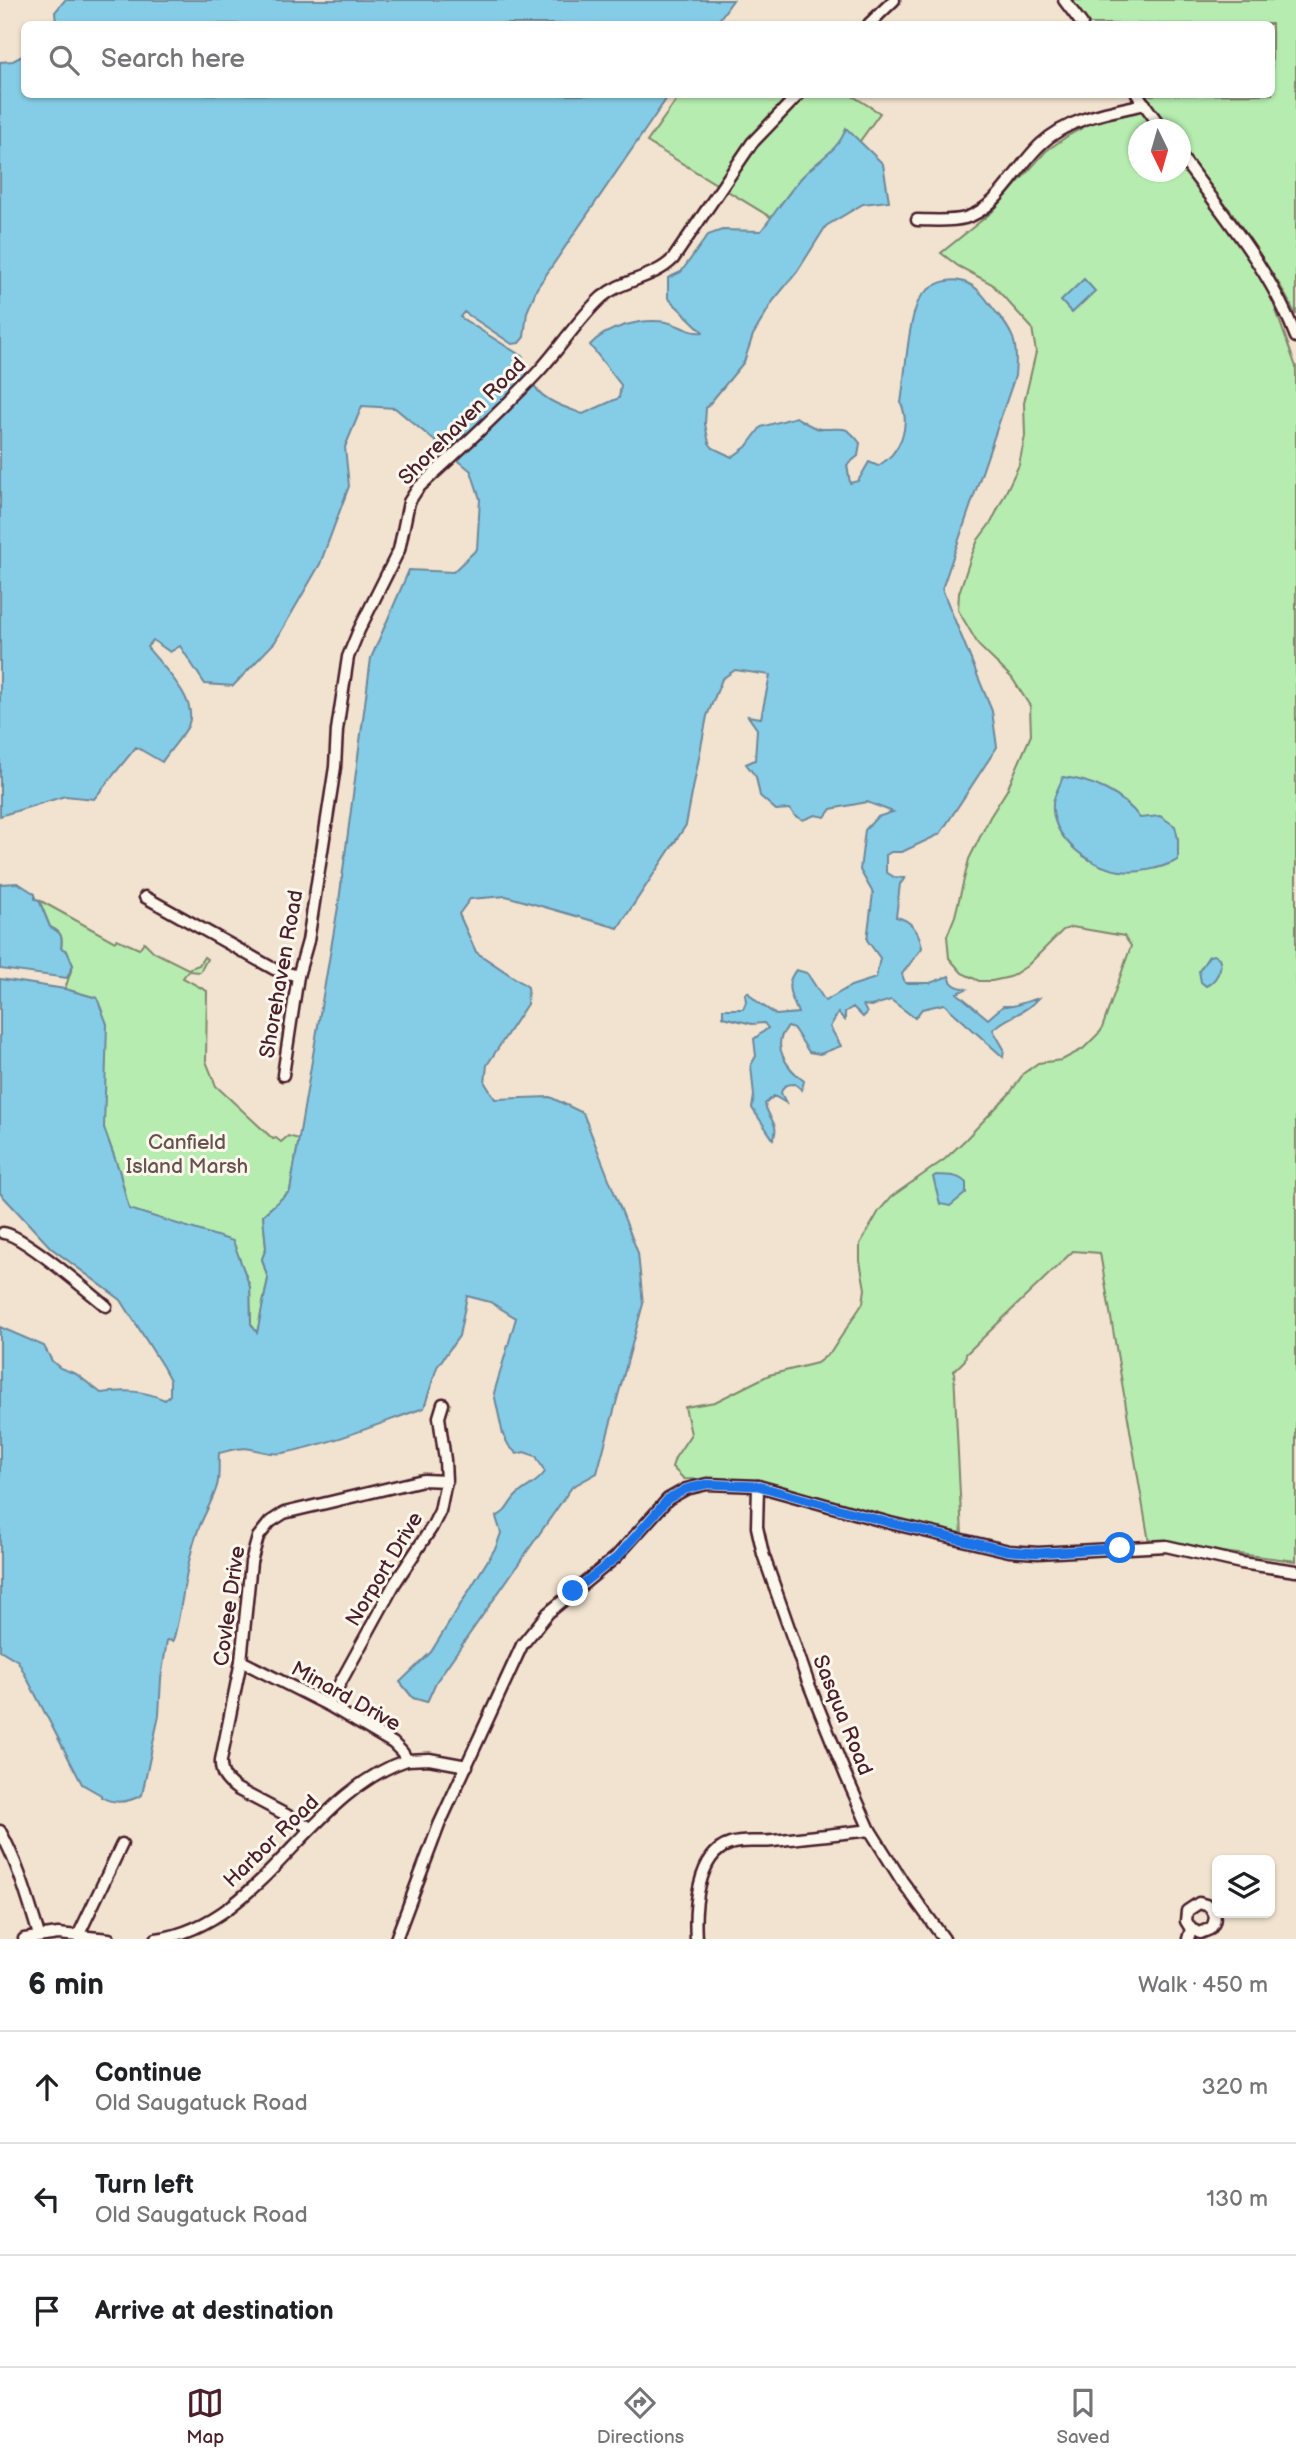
<!DOCTYPE html>
<html lang="en">
<head>
<meta charset="utf-8">
<style>
	:root { --surface:#fff; --page:#f2f2f2; --text:#202124; --muted:#757577; --line:#e0e0e0; --accent:#4a1f2b }
	body { margin:0; font-family:"Balsamiq Sans",sans-serif; background:var(--page); color:var(--text) }
	.controls { position:absolute; right:21px; bottom:21px; display:grid; overflow:hidden; border-radius:10px; box-shadow:0 2px 5px #0004 }
	.controls button { width:63px; height:63px; display:grid; place-items:center; padding:0; border:0; border-bottom:2px solid var(--line); background:var(--surface); color:var(--text); font:35px sans-serif }
	.compass { position:absolute; left:1128px; top:119px; width:63px; height:63px; border-radius:50%; background:var(--surface); box-shadow:0 2px 5px #0004; rotate:175deg }
	.stop { position:absolute; width:21px; height:21px; margin:-16px; border:5px solid #1a73e8; border-radius:50%; background:#fff }
	.stop.end { background:#1a73e8; border-color:#fff; box-shadow:0 2px 7px #0008 }
	.list { margin:0; padding:0; list-style:none }
	h2 { display:flex; justify-content:space-between; align-items:center; height:91px; margin:0; padding:0 28px; font-size:30px }
	h2 small { font-size:23px; font-weight:400; color:var(--muted) }
	.list li { display:grid; grid-template-columns:46px 1fr auto; gap:21px; align-items:center; box-sizing:border-box; height:112px; padding:0 28px; border-top:2px solid var(--line) }
	.list b { display:block; font-size:26px; white-space:nowrap }
	.list p { margin:0; font-size:23px; white-space:nowrap; color:var(--muted) }
	.list em { font-size:23px; font-style:normal; color:var(--muted) }
	.icon { flex:none; width:38px; height:38px; fill:none; stroke:currentColor; stroke-width:2; stroke-linecap:round; stroke-linejoin:round }
	.map { position:relative; flex:none; width:1296px; height:1939px; overflow:hidden }
	.search { position:absolute; background:var(--surface); box-shadow:0 2px 5px #0004; left:21px; right:21px; top:21px; height:77px; display:flex; align-items:center; gap:18px; box-sizing:border-box; padding:0 24px; border-radius:10px; color:var(--muted); font-size:26px }
	.sheet { height:427px; background:var(--surface) }
	nav { display:flex; justify-content:space-around; align-items:center; box-sizing:border-box; height:98px; border-top:2px solid var(--line); background:var(--surface); font-size:19px; color:var(--muted) }
	nav a { display:grid; justify-items:center; gap:4px }
	nav .on { color:var(--accent) }
	.map>svg:first-child { display:block }
	.green { fill:#b6ecaf; stroke:#80866d; stroke-width:2 }
	.water { fill:#85cde6; stroke:#6d879b; stroke-width:2 }
	.lines { fill:none; stroke-linecap:round; stroke-linejoin:round }
	.street-casing { stroke:#4a1f2b; stroke-width:15 }
	.street { stroke:#fbf7ec; stroke-width:10 }
	.route { stroke:#1a73e8; stroke-width:9 }
	.labels { text-anchor:middle; stroke-width:6; stroke-linejoin:round; paint-order:stroke }
	.street-label { font-size:21px; fill:#4a1f2b; stroke:#fbf7ec }
	.park-label { font-size:21px; fill:#65524c; stroke:#fbf7ec }
</style>
</head>
<body>
<div class="map">
<svg width="1296" height="1939" viewBox="0 0 1296 1939">
	<rect width="100%" height="100%" fill="#f1e3cf"/>
	<filter id="ink" filterUnits="userSpaceOnUse"><feTurbulence type="fractalNoise" baseFrequency=".0143" numOctaves="2"/><feDisplacementMap in="SourceGraphic" scale="14" xChannelSelector="R" yChannelSelector="G"/><feConvolveMatrix kernelMatrix="1 2 1 2 8 2 1 2 1" color-interpolation-filters="sRGB"/></filter>
	<g filter="url(#ink)">
		<g class="green">
			<polygon points="1069,0 1296,0 1296,315 1281,287 1231,211 1181,154 1180,130 1160,129 1134,95 1272,94 1272,24 1086,24"/>
			<polygon points="680,95 851,95 880,113 795,232 647,142"/>
			<polygon points="1143,111 1157,129 1138,130 1138,172 1180,172 1181,161 1265,280 1296,367 1296,1561 1222,1552 1175,1542 1149,1542 1100,1253 1073,1251 966,1354 965,1360 954,1371 962,1536 911,1525 783,1486 756,1480 684,1479 672,1467 675,1458 691,1434 685,1407 715,1402 769,1375 817,1363 831,1352 863,1303 865,1289 860,1261 860,1244 879,1211 891,1197 945,1159 965,1140 1010,1093 1024,1073 1038,1063 1062,1060 1083,1049 1101,1031 1131,946 1124,936 1072,927 1063,930 1027,966 1010,977 992,981 979,981 962,973 949,958 947,936 955,916 969,859 990,817 1007,790 1031,735 1030,706 1012,678 979,646 958,610 959,593 972,554 978,540 992,521 1019,465 1025,436 1024,403 1036,352 1032,328 992,284 958,266 941,253 992,212 1046,151 1069,135 1093,122"/>
			<path d="M 39,900 L 115,942 L 117,939 L 139,949 L 144,942 L 154,952 L 188,969 L 199,965 L 204,957 L 207,959 L 200,972 L 188,971 L 183,978 L 207,991 L 206,1061 L 216,1086 L 273,1139 L 276,1138 L 281,1142 L 288,1136 L 299,1139 L 290,1191 L 263,1215 L 266,1248 L 262,1259 L 268,1279 L 257,1334 L 251,1324 L 250,1287 L 233,1242 L 129,1209 L 119,1170 L 104,1128 L 97,998 L 65,989 L 73,965 L 61,948 C 63,936 61,932 50,927 Z"/>
		</g>
		<g class="water">
			<polygon points="65,0 733,0 716,24 56,24 55,12"/>
			<path d="M 24,55 L 24,94 L 669,95 L 537,288 L 527,312 L 524,337 L 519,343 L 512,344 L 464,312 L 460,317 L 523,357 L 521,362 C 538,399 546,400 583,414 L 619,398 L 621,385 L 590,345 C 606,327 642,318 666,322 C 679,324 689,334 703,332 L 668,298 L 668,278 L 681,272 L 708,235 L 722,230 L 761,231 C 775,213 787,194 802,177 C 817,160 839,151 846,128 L 883,164 L 889,201 L 863,204 L 826,226 L 797,272 L 773,301 L 753,335 L 744,362 L 706,408 L 705,424 L 709,443 L 713,448 L 732,457 L 746,447 L 761,427 L 796,417 C 804,422 812,428 821,429 C 843,430 845,423 860,443 L 858,456 L 847,465 L 850,483 L 858,481 L 869,462 L 878,466 C 900,453 911,427 901,403 C 905,379 908,314 921,297 C 932,283 952,275 969,284 C 980,289 988,302 995,311 C 1002,319 1009,328 1013,338 C 1017,350 1016,363 1015,376 L 942,589 L 992,711 L 997,747 L 940,834 L 902,852 L 891,852 L 886,855 L 886,872 L 894,877 L 905,878 L 900,884 L 896,917 C 912,920 920,933 922,948 L 902,974 L 905,983 L 930,983 L 949,976 C 951,985 957,987 966,989 L 957,993 L 988,1019 L 1003,1006 L 1013,1006 L 1039,998 C 1024,1015 1005,1017 993,1030 L 1004,1049 L 1003,1057 L 944,1004 L 922,1009 L 915,1018 L 891,1000 L 871,1006 L 863,1005 L 867,1013 L 863,1017 L 853,1007 L 845,1012 L 845,1020 L 838,1013 L 830,1027 L 841,1046 L 820,1054 L 809,1052 L 794,1029 L 788,1027 C 769,1045 788,1069 804,1081 L 802,1090 L 795,1084 C 787,1084 783,1085 781,1093 L 786,1103 L 774,1096 L 765,1104 C 767,1117 781,1125 773,1139 L 752,1108 L 754,1096 L 751,1065 L 756,1056 L 754,1039 L 768,1028 L 764,1023 L 752,1024 L 723,1017 L 723,1009 L 743,1009 L 746,1002 L 745,994 L 748,992 C 755,1003 765,1006 776,1015 L 798,1013 C 792,997 783,986 796,970 L 807,973 L 825,1001 L 851,986 L 876,978 L 880,958 L 867,940 L 873,893 L 860,870 L 865,830 L 877,817 L 893,812 L 867,802 L 831,809 L 825,817 L 815,815 L 803,820 L 795,816 L 790,809 L 776,810 L 760,796 L 756,777 L 746,764 L 755,760 L 757,729 L 748,716 L 761,718 L 770,675 L 735,670 L 722,679 L 707,716 L 686,825 L 618,928 L 506,896 L 470,899 L 459,914 L 476,952 L 528,987 L 527,1004 L 487,1065 L 485,1083 L 495,1099 L 550,1097 L 583,1113 L 638,1253 L 643,1304 L 597,1473 L 572,1487 L 436,1682 L 427,1702 L 413,1698 L 400,1682 L 431,1652 L 496,1547 L 501,1533 L 496,1517 C 509,1510 506,1507 515,1497 C 524,1487 536,1485 545,1472 L 536,1456 L 524,1452 L 517,1454 L 509,1446 L 503,1435 L 494,1393 L 516,1318 L 490,1302 L 467,1296 L 459,1336 L 437,1367 L 424,1408 C 378,1424 331,1444 283,1453 C 268,1455 264,1451 251,1449 C 241,1446 229,1451 219,1453 C 218,1464 220,1475 217,1486 C 212,1503 201,1519 196,1536 C 184,1570 183,1608 173,1641 L 167,1640 L 161,1679 L 159,1715 L 142,1795 C 129,1802 115,1805 101,1797 L 101,1795 L 82,1784 L 18,1661 L 0,1650 L 0,1327 L 44,1346 L 52,1361 L 60,1368 L 76,1374 L 101,1393 C 125,1390 143,1390 165,1400 L 170,1395 L 170,1380 L 163,1367 L 121,1300 L 51,1248 L 0,1193 L 0,979 L 65,989 L 97,998 L 107,1024 L 104,1128 L 119,1170 L 129,1209 L 233,1241 L 250,1287 L 251,1324 L 257,1333 L 268,1279 L 262,1259 L 266,1248 L 263,1215 L 290,1191 L 339,901 L 371,658 L 409,570 L 453,572 L 477,549 L 480,499 L 471,471 L 395,408 L 362,406 L 345,447 L 349,486 L 320,564 L 275,642 L 233,686 L 205,684 L 180,646 L 170,652 L 153,640 L 147,647 C 161,665 200,701 188,726 C 183,736 168,752 162,762 L 136,747 L 94,799 L 65,796 L 0,816 L 0,62 L 13,61 Z"/>
			<polygon points="1084,279 1095,291 1072,313 1061,301"/>
			<path d="M 1063,777 C 1093,780 1123,795 1140,818 L 1160,816 L 1175,826 L 1178,839 L 1178,860 C 1162,868 1138,874 1120,871 C 1089,867 1050,837 1053,803 C 1054,795 1060,785 1063,777 Z"/>
			<path d="M 18,883 L 35,894 L 35,899 L 39,900 L 50,927 C 61,932 63,936 61,948 L 67,951 L 73,965 L 67,978 L 0,969 L 0,884 Z"/>
			<path d="M 1214,955 L 1219,958 C 1224,968 1215,982 1206,986 L 1201,982 L 1199,971 L 1209,956 Z"/>
			<path d="M 936,1175 C 947,1176 958,1174 966,1183 L 966,1193 L 950,1206 L 940,1204 L 933,1177 Z"/>
		</g>
		<g class="lines">
			<g class="street-casing">
				<g id="street">
					<polyline points="1064,0 1082,24"/>
					<polyline points="869,24 894,0"/>
					<polyline points="1137,94 1163,130"/>
					<path d="M 1180,155 C 1222,213 1270,269 1296,337"/>
					<path d="M 917,220 C 932,220 950,222 965,218 C 999,208 1016,167 1041,144 C 1069,118 1108,112 1145,104"/>
					<polyline points="145,897 274,969 298,976"/>
					<path d="M 283,1075 L 298,976 L 308,941 L 335,767 L 337,730 L 348,657 L 359,630 L 399,550 L 409,502 L 418,488 C 459,450 501,412 539,371 C 561,347 578,319 602,297 C 623,279 653,279 673,259 L 752,143 L 799,94"/>
					<path d="M 3,1233 C 20,1233 89,1292 106,1306"/>
					<polyline points="758,1486 757,1527 763,1554 808,1682 846,1776 870,1830 902,1881 944,1939"/>
					<polyline points="241,1661 328,1705 393,1743 402,1752 407,1760 429,1759 467,1766"/>
					<polyline points="328,1705 395,1583 432,1527 440,1511 446,1481 445,1460 439,1417 443,1404"/>
					<path d="M 311,1828 L 237,1789 C 226,1781 220,1774 221,1760 L 241,1661 L 251,1562 L 258,1537 L 270,1522 L 284,1513 L 423,1480 L 446,1481"/>
					<path d="M 0,1831 C 18,1863 28,1900 39,1935"/>
					<polyline points="78,1936 122,1844"/>
					<polyline points="24,1939 58,1934 109,1939"/>
					<path d="M 156,1939 C 262,1925 308,1793 407,1760"/>
					<polyline points="396,1939 439,1825 522,1645 548,1613 616,1557 668,1499 686,1489 707,1484 758,1486 890,1523 1009,1551 1038,1553 1166,1546 1241,1563 1296,1571"/>
					<path d="M 696,1939 C 694,1910 697,1854 730,1844 C 744,1839 759,1843 773,1841 C 806,1837 838,1834 870,1830"/>
					<path d="M 1188,1939 L 1191,1929 L 1186,1921 L 1187,1911 L 1199,1903 L 1209,1906 C 1216,1913 1217,1921 1210,1929 L 1200,1933 L 1191,1929"/>
				</g>
			</g>
			<use href="#street" class="street"/>
		</g>
	</g>
	<g class="lines" filter="url(#ink)">
		<polyline class="route" points="573,1591 617,1557 668,1499 686,1489 707,1484 758,1486 890,1523 1009,1551 1038,1553 1120,1548"/>
	</g>
	<g class="labels">
		<g class="street-label">
			<text transform="translate(462 421) rotate(-45)" y="7">Shorehaven Road</text>
			<text transform="translate(281 974) rotate(-80)" y="7">Shorehaven Road</text>
			<text transform="translate(384 1569) rotate(-59)" y="7">Norport Drive</text>
			<text transform="translate(229 1606) rotate(-82)" y="7">Covlee Drive</text>
			<text transform="translate(346 1696) rotate(29)" y="7">Minard Drive</text>
			<text transform="translate(843 1715) rotate(68)" y="7">Sasqua Road</text>
			<text transform="translate(271 1841) rotate(-44)" y="7">Harbor Road</text>
		</g>
		<g class="park-label">
			<text x="187" y="1149">Canfield<tspan x="187" dy="24">Island Marsh</tspan></text>
		</g>
	</g>
</svg>
<div class="controls">
<button><svg class="icon" aria-label="layers" viewBox="0 0 24 24"><path d="M12 4l9 5-9 5-9-5zM3 14l9 5 9-5"/></svg></button>
</div>
<svg class="compass" viewBox="-18 -18 36 36"><path d="M0-13l5 13h-10z" fill="#e53935"/><path d="M0 13l5-13h-10z" fill="#757577"/></svg>
<div class="stop" style="left:1120px;top:1548px"></div>
<div class="stop end" style="left:573px;top:1591px"></div>
<div class="search"><svg class="icon" aria-label="search" viewBox="0 0 24 24"><circle cx="10" cy="10" r="6"/><path d="M15 15l6 6"/></svg>Search here</div>
</div>
<section class="sheet">
<h2>6 min<small>Walk · 450 m</small></h2>
<ul class="list">
<li><svg class="icon" aria-label="ahead" viewBox="0 0 24 24"><path d="M12 20V5M6 11l6-6 6 6"/></svg><div><b>Continue</b><p>Old Saugatuck Road</p></div><em>320 m</em></li>
<li><svg class="icon" aria-label="left" viewBox="0 0 24 24"><path d="M17 20v-9H6M10 6l-5 5 5 5"/></svg><div><b>Turn left</b><p>Old Saugatuck Road</p></div><em>130 m</em></li>
<li><svg class="icon" aria-label="arrive" viewBox="0 0 24 24"><path d="M6 21V4h12l-3 4 3 4H6"/></svg><div><b>Arrive at destination</b></div></li>
</ul>
</section>
<nav>
<a class="on"><svg class="icon" aria-label="map" viewBox="0 0 24 24"><path d="M3 6l6-2 6 2 6-2v14l-6 2-6-2-6 2zM9 4v14M15 6v14"/></svg>Map</a>
<a><svg class="icon" aria-label="directions" viewBox="0 0 24 24"><path d="M12 3l9 9-9 9-9-9zM9 14v-3h6M13 9l2 2-2 2"/></svg>Directions</a>
<a><svg class="icon" aria-label="saved" viewBox="0 0 24 24"><path d="M7 4h10v16l-5-4-5 4z"/></svg>Saved</a>
</nav>
</body>
</html>
